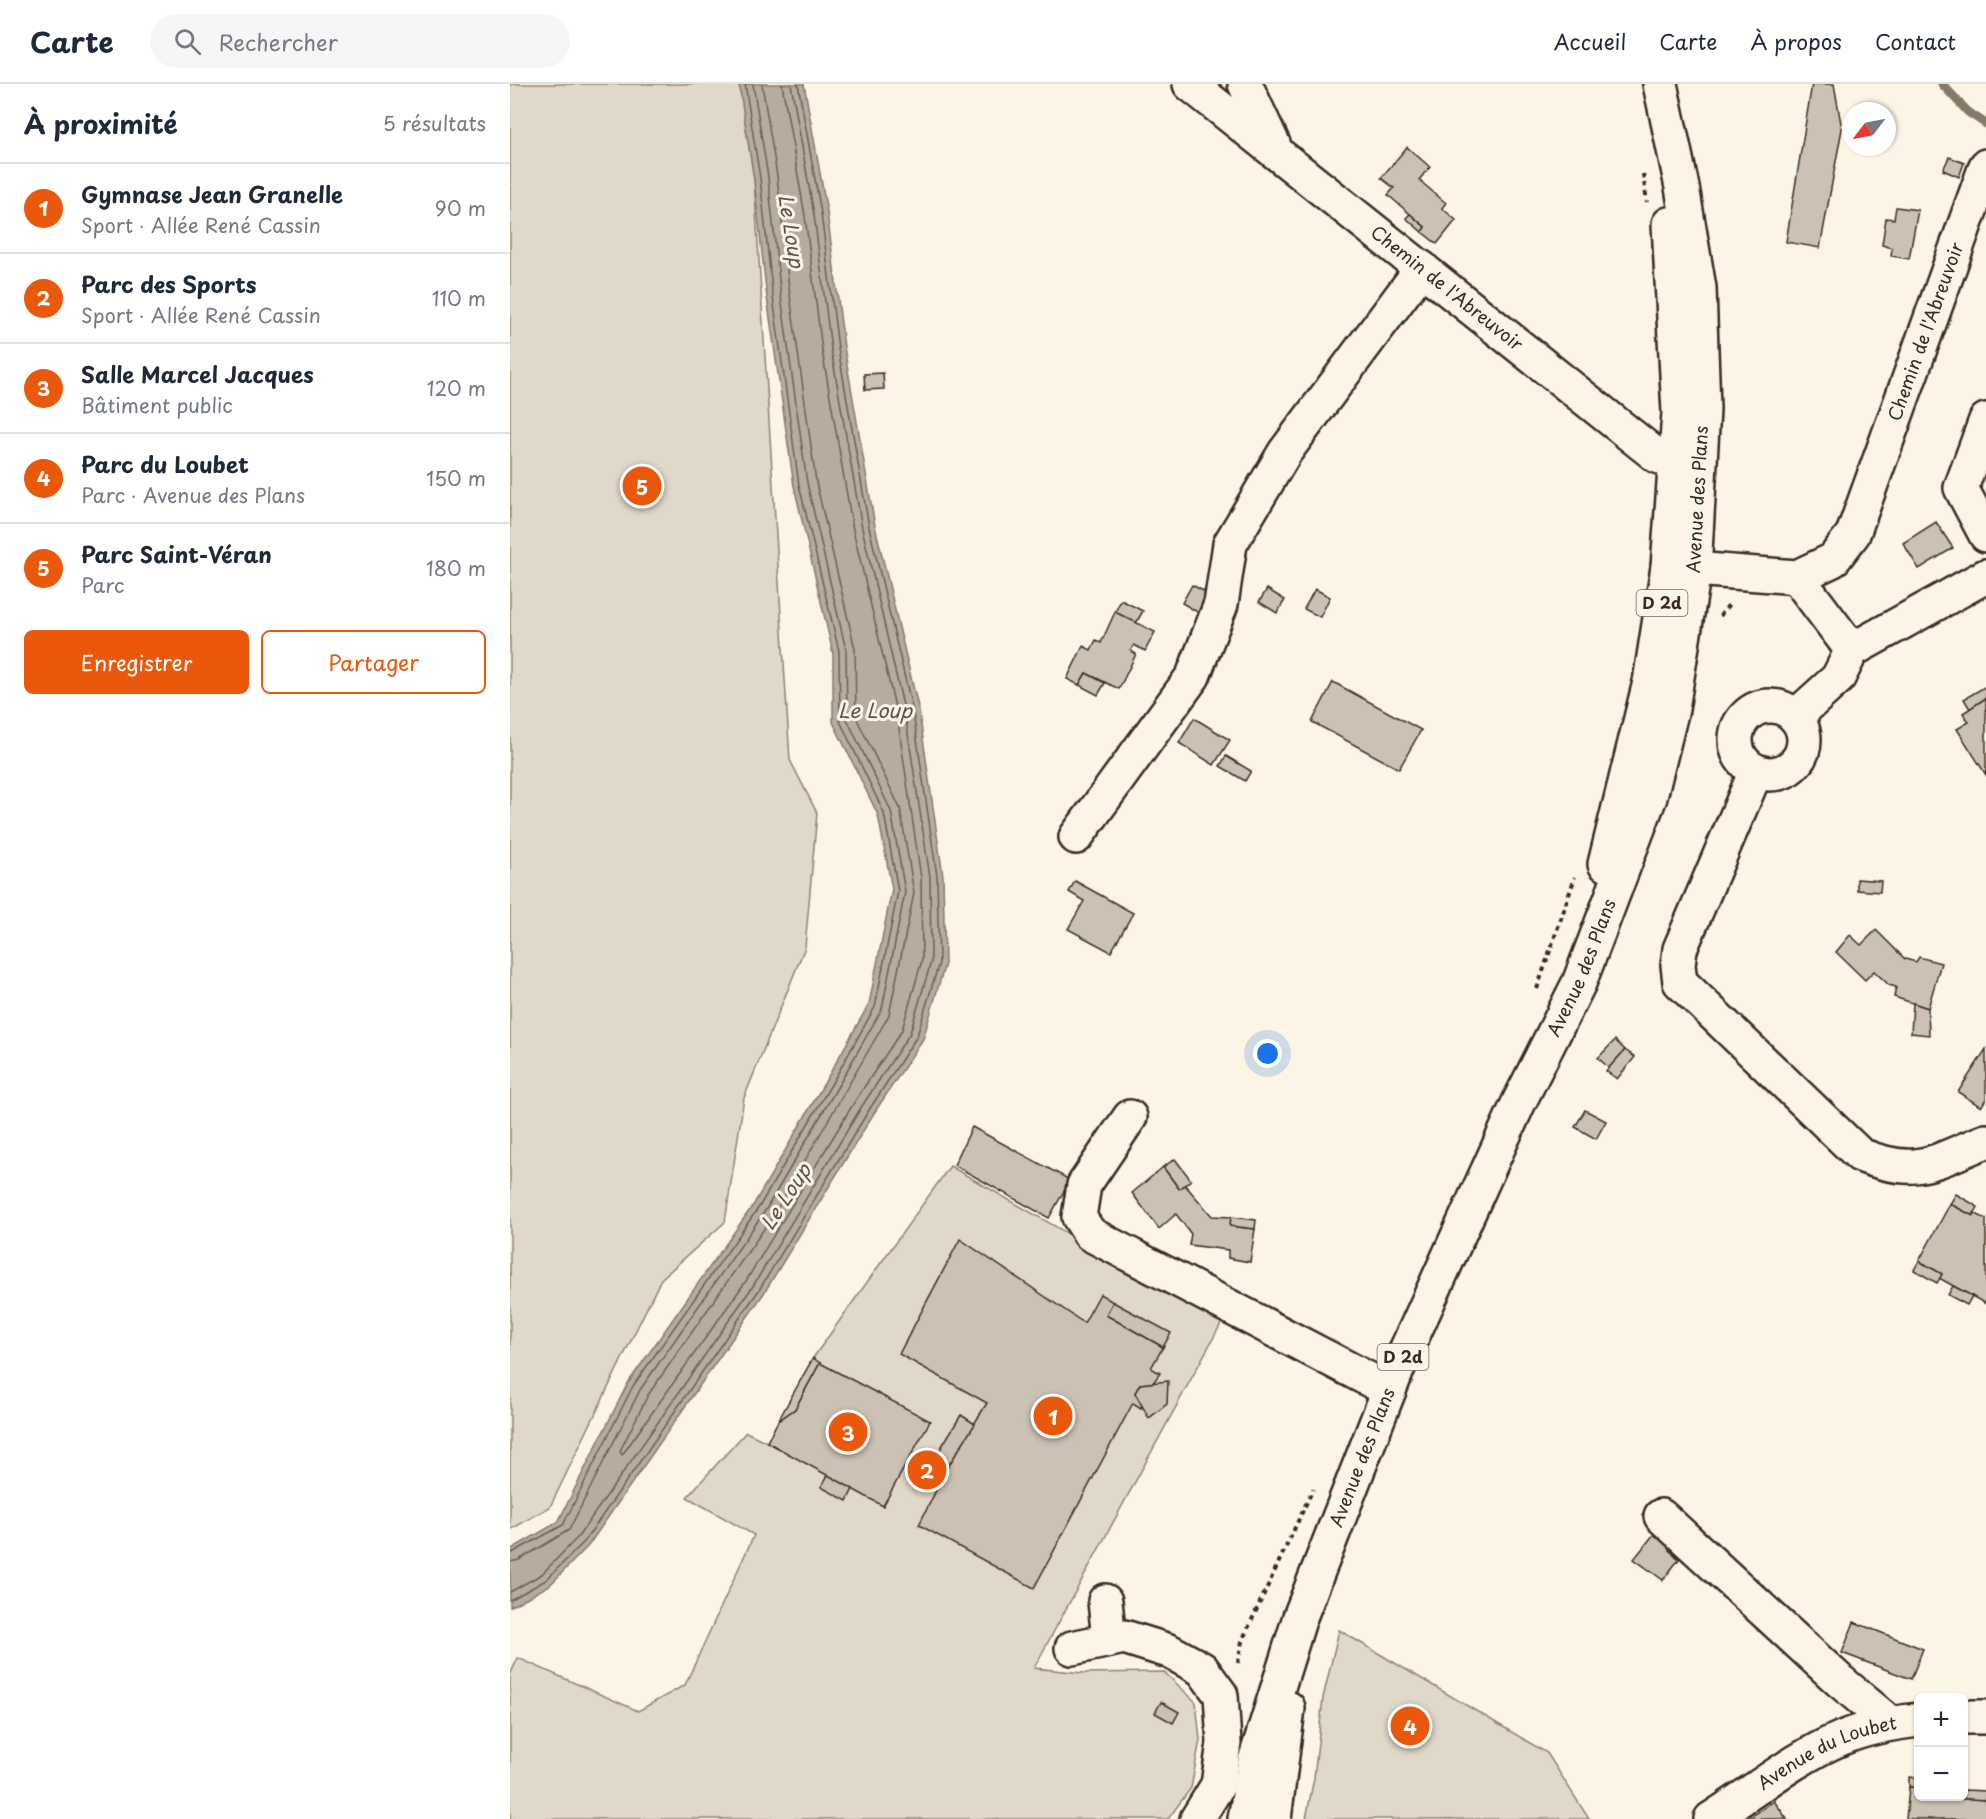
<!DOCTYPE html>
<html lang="fr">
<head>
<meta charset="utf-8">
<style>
	:root { --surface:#fff; --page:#f6f6f7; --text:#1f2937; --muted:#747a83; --line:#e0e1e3; --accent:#ea580c }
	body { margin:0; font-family:"Playpen Sans",sans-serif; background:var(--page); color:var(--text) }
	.controls { position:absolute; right:18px; bottom:18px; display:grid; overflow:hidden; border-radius:9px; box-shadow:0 2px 4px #0004 }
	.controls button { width:54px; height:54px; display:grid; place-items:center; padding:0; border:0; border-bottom:2px solid var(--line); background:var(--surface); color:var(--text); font:30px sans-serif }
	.compass { position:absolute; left:1332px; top:18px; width:54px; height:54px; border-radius:50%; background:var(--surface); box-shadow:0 2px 4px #0004; rotate:238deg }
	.you { position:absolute; left:758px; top:970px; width:21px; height:21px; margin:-15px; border:4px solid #fff; border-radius:50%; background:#1a73e8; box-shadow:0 0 0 9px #1a73e833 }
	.badge { display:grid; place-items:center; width:39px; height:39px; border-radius:50%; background:var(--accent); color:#fff; font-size:20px; font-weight:700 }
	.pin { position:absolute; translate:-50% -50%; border:3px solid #fff; box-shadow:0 2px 6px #0006 }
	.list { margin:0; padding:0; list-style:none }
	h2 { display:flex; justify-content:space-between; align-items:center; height:78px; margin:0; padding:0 24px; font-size:26px }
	h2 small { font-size:20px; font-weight:400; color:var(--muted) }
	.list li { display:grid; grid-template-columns:39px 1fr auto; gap:18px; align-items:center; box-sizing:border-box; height:90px; padding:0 24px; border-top:2px solid var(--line) }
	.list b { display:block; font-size:22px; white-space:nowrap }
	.list p { margin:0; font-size:20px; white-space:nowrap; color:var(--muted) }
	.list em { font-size:20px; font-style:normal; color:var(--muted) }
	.actions { display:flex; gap:12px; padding:18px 24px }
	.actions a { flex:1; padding:14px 0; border:2px solid var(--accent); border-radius:9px; text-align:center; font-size:21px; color:var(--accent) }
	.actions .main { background:var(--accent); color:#fff }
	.icon { flex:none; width:33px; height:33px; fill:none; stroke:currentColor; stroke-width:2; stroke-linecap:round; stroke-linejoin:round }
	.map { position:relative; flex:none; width:1476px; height:1735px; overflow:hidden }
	header { display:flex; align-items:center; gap:36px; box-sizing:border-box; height:84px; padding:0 30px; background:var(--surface); border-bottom:2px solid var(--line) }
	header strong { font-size:28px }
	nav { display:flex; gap:33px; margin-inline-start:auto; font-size:21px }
	.search { width:420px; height:54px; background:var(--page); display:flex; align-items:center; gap:15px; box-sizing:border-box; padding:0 21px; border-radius:33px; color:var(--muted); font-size:22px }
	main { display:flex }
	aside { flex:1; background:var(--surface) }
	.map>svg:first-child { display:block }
	.green { fill:#e0d8c8; stroke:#8e8173; stroke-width:1.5 }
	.water { fill:#b7ad9e; stroke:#85796b; stroke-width:1.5 }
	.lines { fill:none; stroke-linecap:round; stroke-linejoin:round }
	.shore { stroke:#6d5e51; stroke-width:1.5 }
	.stream { stroke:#85796b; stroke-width:9 }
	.building { fill:#ccc2b3; stroke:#3b2a1e; stroke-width:1.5 }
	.minor-casing { stroke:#3b2a1e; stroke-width:38 }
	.major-casing { stroke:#3b2a1e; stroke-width:38 }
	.path { stroke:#3b2a1e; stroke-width:4; stroke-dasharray:4.5 4.5; stroke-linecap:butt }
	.minor { stroke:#fcf5e5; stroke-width:33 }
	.major { stroke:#fcf5e5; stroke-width:33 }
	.labels { text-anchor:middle; stroke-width:6; stroke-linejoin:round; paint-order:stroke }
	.shield { fill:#fcf5e5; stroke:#75675a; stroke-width:1.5 }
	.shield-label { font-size:16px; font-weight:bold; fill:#3b2a1e }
	.street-label { font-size:18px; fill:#3b2a1e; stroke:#fcf5e5 }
	.water-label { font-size:20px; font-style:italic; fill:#605144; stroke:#fcf5e5 }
</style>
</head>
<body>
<header>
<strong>Carte</strong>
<div class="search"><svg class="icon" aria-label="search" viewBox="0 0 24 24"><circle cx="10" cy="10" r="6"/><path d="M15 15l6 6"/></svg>Rechercher</div>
<nav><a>Accueil</a><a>Carte</a><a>À propos</a><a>Contact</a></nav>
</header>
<main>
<aside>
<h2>À proximité<small>5 résultats</small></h2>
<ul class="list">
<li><span class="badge">1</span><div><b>Gymnase Jean Granelle</b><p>Sport · Allée René Cassin</p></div><em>90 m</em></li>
<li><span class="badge">2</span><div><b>Parc des Sports</b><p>Sport · Allée René Cassin</p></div><em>110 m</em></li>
<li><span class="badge">3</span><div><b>Salle Marcel Jacques</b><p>Bâtiment public</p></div><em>120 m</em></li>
<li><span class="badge">4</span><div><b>Parc du Loubet</b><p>Parc · Avenue des Plans</p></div><em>150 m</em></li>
<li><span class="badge">5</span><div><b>Parc Saint-Véran</b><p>Parc</p></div><em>180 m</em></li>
</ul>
<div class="actions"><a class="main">Enregistrer</a><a>Partager</a></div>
</aside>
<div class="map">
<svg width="1476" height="1735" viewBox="0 0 1476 1735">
	<rect width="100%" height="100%" fill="#fcf5e5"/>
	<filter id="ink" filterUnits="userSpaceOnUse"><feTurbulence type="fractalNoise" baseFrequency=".0167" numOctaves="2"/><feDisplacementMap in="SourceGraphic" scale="12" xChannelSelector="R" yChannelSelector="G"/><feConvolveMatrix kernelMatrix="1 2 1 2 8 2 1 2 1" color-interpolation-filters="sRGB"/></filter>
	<g filter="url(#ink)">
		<g class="green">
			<polygon points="0,0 229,0 244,95 280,676 307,729 295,863 234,1014 215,1138 151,1195 40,1423 0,1446"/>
			<polygon points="440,1082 712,1238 524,1584 573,1589 654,1588 686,1618 690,1656 681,1704 658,1735 0,1735 0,1591 8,1574 128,1627 175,1601 244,1451 177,1413 236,1348 257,1358 303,1274"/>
			<polygon points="829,1546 1037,1669 1079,1735 796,1735 804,1694 813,1614"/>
		</g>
		<polygon class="water" points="229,0 294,0 317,128 334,263 365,442 409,627 433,792 435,880 413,955 364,1029 254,1209 78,1462 40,1501 0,1523 0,1466 48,1438 118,1299 244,1120 319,991 359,920 382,805 368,731 323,638 323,569 284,402 256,206 244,95"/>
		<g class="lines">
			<g class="shore">
				<polyline points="252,0 267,92 279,204 306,398 345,565 346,633 390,724 404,809 379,931 263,1132 138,1311 110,1367 112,1371 236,1197 345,1017 392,946 412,876 411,794 387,631 343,446 312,266 295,132 272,0"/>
				<polyline points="0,1470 53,1441 123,1302 249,1123 325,994 365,923 388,807 374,729 330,637 329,567 289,401 262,206 250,94 235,0"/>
				<polyline points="0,1478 9,1476 59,1446 130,1306 255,1127 331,997 372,925 395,808 381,727 337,635 336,566 297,399 270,205 258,93 243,0"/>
				<polyline points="0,1508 32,1490 68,1453 243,1202 352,1022 400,949 421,878 420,793 395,630 352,444 321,265 304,131 281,0"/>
				<polyline points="0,1516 36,1496 74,1458 249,1206 359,1026 407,952 429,879 427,792 403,628 359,443 328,264 311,129 288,0"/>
			</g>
			<polyline class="stream" points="1432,0 1458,28 1476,40"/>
		</g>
		<g class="building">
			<polygon points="1302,0 1324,0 1332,45 1310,164 1276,158"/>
			<polygon points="897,63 920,83 909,96 936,119 932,124 946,136 927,160 912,148 915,143 878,111 884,104 871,94"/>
			<polygon points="1439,73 1454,79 1449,93 1433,86"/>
			<polygon points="1386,123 1408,126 1399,175 1381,172 1382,164 1372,161 1376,134 1384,135"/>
			<polygon points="900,130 915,143 912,148 896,134"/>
			<polygon points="373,289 374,305 355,306 354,290"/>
			<polygon points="1426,438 1443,464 1409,485 1393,459"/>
			<polygon points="682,501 699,510 689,529 672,519"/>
			<polygon points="757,505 775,516 767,529 749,518"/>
			<polygon points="805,505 820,513 810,533 794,525"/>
			<polygon points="611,516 633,527 626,539 605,528"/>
			<polygon points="605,528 645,548 635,567 624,561 621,567 626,570 609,605 576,589 569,601 557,595 573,562 581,566 586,556 591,559"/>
			<polygon points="576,589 595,599 588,611 569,601"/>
			<polygon points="823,598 911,646 889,685 802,638"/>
			<polygon points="1476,602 1476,614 1460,625 1454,615"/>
			<polygon points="1476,614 1476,691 1447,645 1459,638 1453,629"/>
			<polygon points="684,634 720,656 704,681 669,659"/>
			<polygon points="716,672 741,687 735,697 710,682"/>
			<polygon points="1347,795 1371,797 1370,808 1347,806"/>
			<polygon points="565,797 623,829 601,868 558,845 574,817 559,808"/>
			<polygon points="1366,846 1395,875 1406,878 1409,873 1431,879 1418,924 1384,913 1386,903 1379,901 1364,887 1355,896 1326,868 1340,851 1351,861"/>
			<polygon points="1403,919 1418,924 1419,951 1401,949"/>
			<polygon points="1105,956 1115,966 1099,984 1088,974"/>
			<polygon points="1476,965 1476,1015 1471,1023 1448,1008"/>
			<polygon points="1115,966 1125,973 1107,995 1096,987"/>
			<polygon points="1075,1026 1096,1037 1086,1055 1065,1043"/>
			<polygon points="462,1043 560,1096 539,1134 444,1081"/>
			<polygon points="665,1075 681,1096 669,1105 653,1083"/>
			<polygon points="653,1083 669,1105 675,1101 702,1132 721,1133 720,1142 745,1145 740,1178 718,1174 718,1166 679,1161 681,1150 666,1130 649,1145 622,1109"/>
			<polygon points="1446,1110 1468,1123 1463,1132 1440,1120"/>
			<polygon points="1440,1120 1463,1132 1464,1129 1476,1135 1476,1220 1429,1194 1432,1190 1409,1177"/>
			<polygon points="721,1133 746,1136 745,1145 720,1142"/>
			<polygon points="450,1155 574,1239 590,1210 603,1218 596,1231 653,1263 641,1284 650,1289 643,1299 630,1300 625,1309 632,1321 631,1324 623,1319 524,1504 409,1441 437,1384 477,1319 389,1270"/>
			<polygon points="1409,1177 1432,1190 1427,1199 1404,1186"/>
			<polygon points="1443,1202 1462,1212 1457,1221 1438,1211"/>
			<polygon points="603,1218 661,1249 653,1263 596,1231"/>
			<polygon points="303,1274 310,1279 285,1325 268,1337"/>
			<polygon points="310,1279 420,1337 373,1422 257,1358 268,1337 285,1325"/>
			<polygon points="658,1297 657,1320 639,1334 625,1309 630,1300"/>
			<polygon points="451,1331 465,1340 437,1384 424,1375"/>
			<polygon points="318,1391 343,1405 337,1417 311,1403"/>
			<polygon points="1144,1450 1162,1461 1159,1466 1169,1475 1153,1496 1124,1475"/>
			<polygon points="1344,1538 1413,1565 1401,1595 1332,1569"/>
			<polygon points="651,1618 669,1628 663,1639 645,1629"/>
			<polygon points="1399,1693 1408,1694 1408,1704 1399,1703"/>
			<polygon points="1399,1703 1408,1704 1408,1712 1476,1716 1476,1735 1396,1735"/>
			<polygon points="1454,1706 1476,1707 1476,1716 1443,1714 1454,1712"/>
			<polygon points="1264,1717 1277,1735 1238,1735"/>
		</g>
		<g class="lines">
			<g class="minor-casing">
				<g id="minor">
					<path id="s1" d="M 680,0 L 1147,372 L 1166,379 L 1181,401"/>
					<polyline points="735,0 764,62"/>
					<polyline points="1476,336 1451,404 1476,451"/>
					<path id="s2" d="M 1158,483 L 1287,493 L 1323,476 L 1343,450 L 1476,82"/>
					<polyline points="1287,493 1342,566 1476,492"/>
					<circle cx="1260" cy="656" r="34"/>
					<polyline points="1285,633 1328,594 1342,566"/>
					<path d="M 1246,687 L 1170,865 L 1168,881 L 1170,898 L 1350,1071 C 1409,1094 1422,1078 1476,1057"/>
					<polyline points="566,753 683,592 711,520 720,460 775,368 912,184"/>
					<polyline points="620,1033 574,1101 569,1133 580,1150 879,1306"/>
					<polyline points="1151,1432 1330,1597 1380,1639"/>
					<polyline points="595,1517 599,1556"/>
					<polyline points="562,1564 614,1553 659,1567 692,1585 711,1611 714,1659 708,1701 687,1735"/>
					<polyline points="1454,1633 1476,1633"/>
					<path id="s3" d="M 1201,1735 C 1243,1708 1286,1673 1332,1654 C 1356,1644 1383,1639 1408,1636"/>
				</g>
			</g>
			<g class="major-casing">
				<g id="major">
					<polyline points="1095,780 1140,598 1158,483 1169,329 1159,140"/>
					<path id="s4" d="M 735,1735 L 745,1677 L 790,1533 L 887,1286 L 1009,1018 L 1069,899 L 1140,713 L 1162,625 L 1184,486 L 1193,325 L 1189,204 L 1172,103 L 1150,0"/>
					<polyline points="764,1735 778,1624"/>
				</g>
			</g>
			<g class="path">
				<polyline points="1133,90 1137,118"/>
				<polyline points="1210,532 1220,519"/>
				<polyline points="1027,905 1065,793"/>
				<polyline points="728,1579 732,1557 803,1405"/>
			</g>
			<use href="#minor" class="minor"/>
			<use href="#major" class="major"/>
		</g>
	</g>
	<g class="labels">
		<g class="shield">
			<rect x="1126.5" y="506" width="51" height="26" rx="4.5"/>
			<rect x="867.5" y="1260" width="51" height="26" rx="4.5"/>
		</g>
		<g class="shield-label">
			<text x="1152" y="525">D 2d</text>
			<text x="893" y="1279">D 2d</text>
		</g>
		<g class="street-label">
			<text dy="6" stroke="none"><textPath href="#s1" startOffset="328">Chemin de l'Abreuvoir</textPath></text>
			<text dy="6" stroke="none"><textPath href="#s2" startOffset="417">Chemin de l'Abreuvoir</textPath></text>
			<text dy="6" stroke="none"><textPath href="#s4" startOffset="1404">Avenue des Plans</textPath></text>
			<text dy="6" stroke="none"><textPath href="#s4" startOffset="918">Avenue des Plans</textPath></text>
			<text dy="6" stroke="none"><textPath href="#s4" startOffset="381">Avenue des Plans</textPath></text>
			<text dy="6" stroke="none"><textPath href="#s3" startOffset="135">Avenue du Loubet</textPath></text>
		</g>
		<g class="water-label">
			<text transform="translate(281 147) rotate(81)" y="7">Le Loup</text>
			<text x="365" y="634">Le Loup</text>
			<text transform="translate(276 1113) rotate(-57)" y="7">Le Loup</text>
		</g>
	</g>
</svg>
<div class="controls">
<button>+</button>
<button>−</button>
</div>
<svg class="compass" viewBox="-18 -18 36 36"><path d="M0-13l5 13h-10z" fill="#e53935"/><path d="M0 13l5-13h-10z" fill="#747a83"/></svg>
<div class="you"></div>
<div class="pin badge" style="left:543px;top:1332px">1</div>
<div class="pin badge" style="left:417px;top:1386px">2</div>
<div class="pin badge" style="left:338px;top:1348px">3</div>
<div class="pin badge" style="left:900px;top:1642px">4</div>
<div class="pin badge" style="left:132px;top:402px">5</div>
</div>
</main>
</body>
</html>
